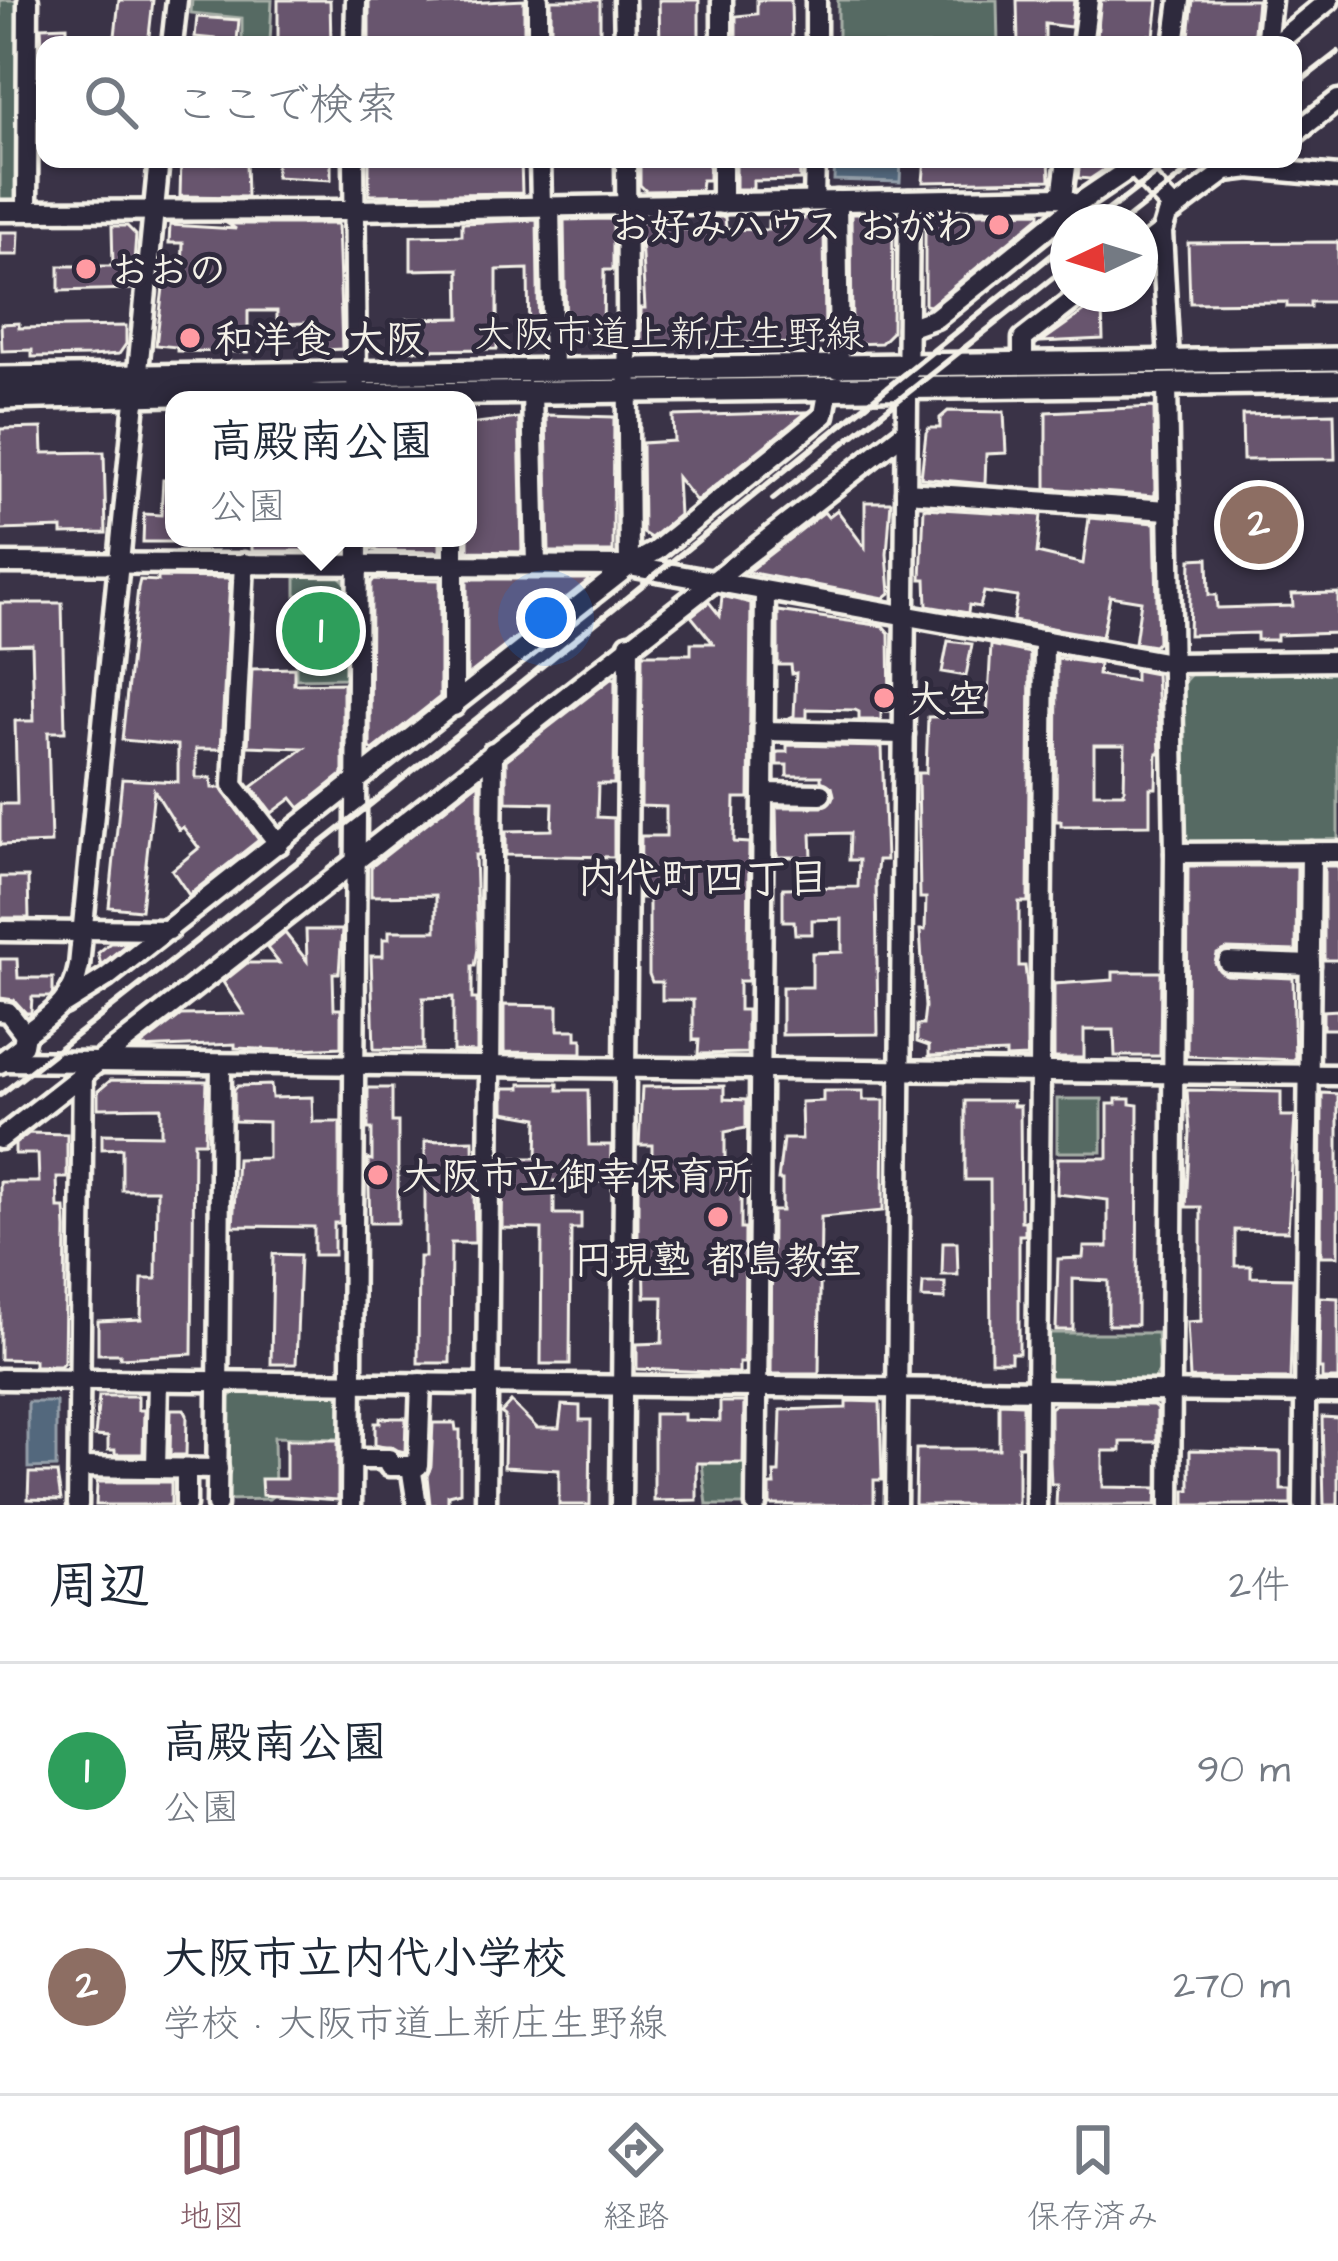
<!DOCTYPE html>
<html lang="ja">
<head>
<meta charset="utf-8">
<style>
	:root { --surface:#fff; --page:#f6f6f7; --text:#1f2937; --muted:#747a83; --line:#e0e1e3; --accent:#845c67 }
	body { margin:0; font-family:"Architects Daughter","Klee One",sans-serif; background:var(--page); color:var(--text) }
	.compass { position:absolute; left:1050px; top:204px; width:108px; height:108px; border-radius:50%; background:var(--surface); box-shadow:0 3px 9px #0004; rotate:266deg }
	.you { position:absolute; left:546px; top:618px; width:42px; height:42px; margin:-30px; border:9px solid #fff; border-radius:50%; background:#1a73e8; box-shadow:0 0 0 18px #1a73e833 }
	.badge { display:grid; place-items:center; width:78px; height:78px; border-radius:50%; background:var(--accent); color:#fff; font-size:39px; font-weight:700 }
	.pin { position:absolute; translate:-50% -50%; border:6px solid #fff; box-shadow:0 3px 12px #0006 }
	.popup { position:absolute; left:165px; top:391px; width:312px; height:156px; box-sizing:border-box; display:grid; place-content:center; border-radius:24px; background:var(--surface); filter:drop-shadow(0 3px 9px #0005); font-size:39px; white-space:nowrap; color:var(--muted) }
	.popup b { font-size:45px; color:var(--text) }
	.popup::after { content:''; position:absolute; left:50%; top:100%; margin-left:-24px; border:24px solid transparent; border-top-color:var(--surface) }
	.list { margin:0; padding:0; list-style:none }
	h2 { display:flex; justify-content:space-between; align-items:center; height:156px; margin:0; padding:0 48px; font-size:51px }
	h2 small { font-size:39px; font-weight:400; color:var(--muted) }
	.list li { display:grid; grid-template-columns:78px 1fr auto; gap:36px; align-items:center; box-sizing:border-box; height:216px; padding:0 48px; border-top:3px solid var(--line) }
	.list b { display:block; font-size:45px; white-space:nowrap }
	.list p { margin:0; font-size:39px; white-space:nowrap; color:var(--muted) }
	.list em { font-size:39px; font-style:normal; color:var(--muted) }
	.icon { flex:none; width:66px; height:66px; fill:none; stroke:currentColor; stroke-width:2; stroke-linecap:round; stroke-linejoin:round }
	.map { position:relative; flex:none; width:1338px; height:1505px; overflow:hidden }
	.search { position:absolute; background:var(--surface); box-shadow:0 3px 9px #0004; left:36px; right:36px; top:36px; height:132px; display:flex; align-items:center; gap:30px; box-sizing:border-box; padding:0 42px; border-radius:24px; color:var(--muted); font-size:45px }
	.sheet { height:588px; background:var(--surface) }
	nav { display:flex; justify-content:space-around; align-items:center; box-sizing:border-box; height:168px; border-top:3px solid var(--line); background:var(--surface); font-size:33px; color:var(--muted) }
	nav a { display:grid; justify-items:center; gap:6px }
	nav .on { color:var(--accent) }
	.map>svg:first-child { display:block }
	.green { fill:#576a64; stroke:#a6aea6; stroke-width:3 }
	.water { fill:#52677d; stroke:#939ea8; stroke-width:3 }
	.building { fill:#67556e; stroke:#f4f1e8; stroke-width:3; fill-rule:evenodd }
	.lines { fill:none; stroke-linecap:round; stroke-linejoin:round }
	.minor-casing { stroke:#f4f1e8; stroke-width:27 }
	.major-casing { stroke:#f4f1e8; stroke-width:30 }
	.minor { stroke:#2f2a3d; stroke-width:18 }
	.major { stroke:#2f2a3d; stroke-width:21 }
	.rail { stroke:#f4f1e8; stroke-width:6 }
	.poi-dot { fill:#ff9aa2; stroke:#2f2a3d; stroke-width:4.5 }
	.labels { text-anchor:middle; stroke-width:10; stroke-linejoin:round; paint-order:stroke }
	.poi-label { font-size:39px; font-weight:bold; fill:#f4f1e8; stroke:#2f2a3d; text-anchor:start }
	.street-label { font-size:39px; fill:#f4f1e8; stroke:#2f2a3d }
	.neighbourhood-label { font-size:42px; font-weight:bold; fill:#f4f1e8; stroke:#2f2a3d }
</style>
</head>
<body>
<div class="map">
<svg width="1338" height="1505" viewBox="0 0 1338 1505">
	<rect width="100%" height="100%" fill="#3a3347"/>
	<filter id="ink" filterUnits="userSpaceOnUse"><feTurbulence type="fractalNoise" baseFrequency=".00833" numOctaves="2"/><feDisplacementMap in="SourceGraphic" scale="24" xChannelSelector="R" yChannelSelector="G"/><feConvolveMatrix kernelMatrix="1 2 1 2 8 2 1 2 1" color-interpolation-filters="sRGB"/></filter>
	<g filter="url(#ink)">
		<g class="green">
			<polygon points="0,0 21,0 17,202 0,202"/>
			<polygon points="192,0 272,0 270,43 242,41 242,18 191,13"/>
			<polygon points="838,0 997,0 998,45 838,45"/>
			<polygon points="296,574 338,575 346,583 347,678 296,679"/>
			<polygon points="1338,672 1338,844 1191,845 1184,837 1183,683 1191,674"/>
			<rect x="1057" y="1099" width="45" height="53"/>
			<polygon points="1049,1333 1157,1333 1160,1371 1154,1379 1052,1379 1049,1375"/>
			<polygon points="234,1393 334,1393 342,1400 342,1439 274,1437 275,1494 269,1499 225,1500 226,1400"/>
			<polygon points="702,1463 746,1463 746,1505 707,1505"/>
		</g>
		<g class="water">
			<polygon points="835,159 901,159 900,182 834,180"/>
			<polygon points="28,1402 56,1402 56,1467 28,1468"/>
		</g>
		<g class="building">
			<polygon points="119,0 153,0 148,45 114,45"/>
			<polygon points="278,0 330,0 331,45 278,45"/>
			<polygon points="369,0 430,0 431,5 524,0 524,45 369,45"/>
			<polygon points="551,0 600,0 600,45 566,45 566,36 551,36"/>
			<polygon points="659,0 699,0 699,45 660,45"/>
			<polygon points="757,0 791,0 792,45 736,45 736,16 757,14"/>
			<polygon points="1017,0 1074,0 1071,27 1045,24 1045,45 1018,45"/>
			<polygon points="1101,0 1158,0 1154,36 1149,35 1148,45 1096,45"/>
			<polygon points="1193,0 1257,0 1253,43 1188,45"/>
			<polygon points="197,17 239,20 237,41 195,37"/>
			<polygon points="67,26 67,44 42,45 41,27"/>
			<polygon points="208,159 208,163 246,162 247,197 180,196 181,160"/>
			<polygon points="276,159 331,159 331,180 276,177"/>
			<polygon points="369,159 521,159 522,193 369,195"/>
			<polygon points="640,159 709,159 709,180 702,180 701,190 646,191 640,185"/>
			<polygon points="736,159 799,159 800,180 753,181 753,189 736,189"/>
			<polygon points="925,159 1049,159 1050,180 923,182"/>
			<polygon points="1080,159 1120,159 1090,179 1078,178"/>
			<polygon points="1040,212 1040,216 930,306 925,305 925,223 932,214"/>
			<polygon points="851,214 886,214 893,224 892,332 881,343 852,344"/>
			<polygon points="804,215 824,218 825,344 680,342 641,346 641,308 645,308 640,222 678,224 678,230 709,228 708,217 725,217 726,229 768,230 768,221 804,219"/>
			<polygon points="609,219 613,222 613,270 604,270 603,331 579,331 580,343 566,344 564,220"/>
			<polygon points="537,220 539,347 529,347 528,269 497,270 497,349 407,350 406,319 460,318 459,269 411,270 411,236 462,235 462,223"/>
			<polygon points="228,224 338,224 342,349 307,351 306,323 277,324 277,311 248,311 248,352 177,351 177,347 156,345 165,271 182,271 183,243 169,243 170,225 236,229"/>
			<polygon points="112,226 127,226 136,235 132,289 59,291 59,266 113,266"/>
			<polygon points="0,232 19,232 18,255 0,255"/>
			<polygon points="1338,242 1338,302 1310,302 1310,307 1287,307 1287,302 1190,303 1188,243"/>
			<polygon points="1089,308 1102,308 1103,339 1041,342"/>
			<polygon points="19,323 19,328 126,326 126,344 119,354 91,356 32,357 32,350 2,351 1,324"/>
			<polygon points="1154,407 1155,496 1046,488 1046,412"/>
			<polygon points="948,411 1004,412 1006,453 986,454 985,484 921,478 926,433 929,428 940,428 940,418"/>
			<polygon points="807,412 696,501 677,477 679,515 651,538 643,533 642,443 674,441 673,416"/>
			<polygon points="1334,413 1335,459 1243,460 1242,415"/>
			<polygon points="546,415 614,417 613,552 549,552"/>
			<polygon points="519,418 522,552 468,551 468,424"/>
			<polygon points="42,428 43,453 104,452 106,533 62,534 62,528 0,530 0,429"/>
			<polygon points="163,480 174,480 174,542 143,542 144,514 161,515"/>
			<polygon points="865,502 891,502 887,554 890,593 884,598 747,572 824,512 828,517 837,510 865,548"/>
			<polygon points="924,508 1041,515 1037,553 1083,564 1089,518 1155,523 1158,642 1154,646 1135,643 1141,601 1110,596 1102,637 1013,621 1017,597 984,592 980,607 969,605 968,613 927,606 926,579 921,579"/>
			<rect x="252" y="538" width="56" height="13"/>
			<polygon points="399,538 440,538 440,552 378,551 371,548 371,541"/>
			<polygon points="1208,558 1209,595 1216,595 1217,608 1293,606 1292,594 1338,593 1338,633 1277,635 1277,640 1257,640 1257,633 1189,635 1191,559"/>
			<polygon points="158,577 230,578 221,749 196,749 196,778 211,778 212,788 221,788 259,840 189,895 172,870 199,848 183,827 179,830 154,790 141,910 109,907 122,779 178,782 178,745 122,740 138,588 140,580 158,581"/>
			<polygon points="374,579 440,580 440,697 373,750 370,748 371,583"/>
			<polygon points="467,579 588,579 588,581 467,676"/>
			<polygon points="722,596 751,603 749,798 735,798 734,842 749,843 748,981 739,981 739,1010 747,1010 747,1053 698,1054 699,1040 693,1040 693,1000 662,1000 662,982 652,982 649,974 649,898 640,898 641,836 666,836 666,807 641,806 642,654 691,654 691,643 713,643 691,616 709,602 720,616"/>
			<polygon points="0,603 62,603 65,732 48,732 51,843 0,845 0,804 17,804 15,721 34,721 32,644 0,645"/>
			<polygon points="778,611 883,626 889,633 890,711 881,711 881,720 859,720 859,712 855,710 807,709 807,718 789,718 794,716 796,673 792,674 791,665 778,665"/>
			<polygon points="948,641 972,644 966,676 942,672"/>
			<polygon points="991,645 1030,653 1028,902 1019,902 1019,966 1025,966 1027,984 1027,1057 1006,1058 1006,1053 929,1056 929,1046 917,1042 917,1025 923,1025 925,1007 920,930 925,930 926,898 920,898 918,773 926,773 928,717 987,716"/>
			<path d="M 1057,658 L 1099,664 L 1098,675 L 1135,681 L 1135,670 L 1156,674 L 1160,753 L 1157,753 L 1156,788 L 1150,788 L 1150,825 L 1061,826 L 1061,821 L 1056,821 ZM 1094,745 L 1125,745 L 1124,793 L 1094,793 Z"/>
			<polygon points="294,668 294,684 343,683 343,774 300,808 292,798 272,813 252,787 304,748 248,746 252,669"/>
			<polygon points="612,678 615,678 614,784 598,784 597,817 614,818 614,857 506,855 506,831 552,830 553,803 506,802 506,760"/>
			<polygon points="787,745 882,747 886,860 878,860 876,880 878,1034 782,1035 782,987 812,987 812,953 842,952 842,919 812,920 812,934 795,934 794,921 783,921 783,888 858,887 859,860 849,860 850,833 811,834 812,857 777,857 776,807 822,807 834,795 832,787 821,781 821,776 787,776 787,765 777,765 777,752 787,752"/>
			<polygon points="479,782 479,855 475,855 478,949 475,966 472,966 472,999 477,999 477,1052 453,1051 453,997 423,998 423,1050 374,1049 371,956 383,956 383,939 389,939 389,931 436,931 436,895 371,896 371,867"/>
			<polygon points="1188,866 1297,866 1296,951 1227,949 1217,954 1215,963 1226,975 1293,978 1295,1060 1187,1056"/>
			<rect x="1324" y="866" width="14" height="94"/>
			<polygon points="0,877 28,877 29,918 0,918"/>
			<polygon points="306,930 342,930 339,973 333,973 334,1009 341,1009 341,1047 283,1050 235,1048 235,1044 138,1048 181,1015 244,1014 223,982 247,963 279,963 267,948 285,933 307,961"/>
			<polygon points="110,943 128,943 101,965 98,953"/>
			<polygon points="0,959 17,959 18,978 53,978 53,993 50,997 32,997 31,1013 26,1013 14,1000 0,998"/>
			<polygon points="1113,972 1161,972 1160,1056 1115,1056 1114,1030 1084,1030 1084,1058 1054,1058 1054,984 1113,980"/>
			<polygon points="504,1005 558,1006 558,1030 576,1030 576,1039 582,1039 582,1053 504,1052"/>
			<polygon points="1338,1010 1338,1029 1323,1029 1323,1011"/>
			<polygon points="111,1080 207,1081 205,1142 194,1142 192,1354 120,1358 120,1354 98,1354 98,1321 141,1319 142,1279 156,1279 157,1190 122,1190 122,1148 102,1149 102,1134 161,1135 161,1107 98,1108 98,1091"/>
			<polygon points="520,1084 558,1084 558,1090 588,1090 589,1145 611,1145 610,1182 554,1181 554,1214 581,1214 581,1229 571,1229 570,1364 541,1364 542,1229 502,1228 503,1162 505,1158 537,1158 538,1118 504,1112 504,1088 520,1088"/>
			<polygon points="271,1085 272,1098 312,1097 313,1122 340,1122 340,1223 334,1223 334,1255 314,1255 314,1227 233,1226 237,1159 268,1158 268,1122 234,1121 234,1090 238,1086"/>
			<polygon points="724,1086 724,1099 746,1100 746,1128 725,1132 725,1165 746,1165 746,1195 741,1195 741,1229 745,1229 744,1363 739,1363 739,1373 637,1369 637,1344 662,1343 663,1297 645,1297 644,1244 638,1244 638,1175 652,1174 652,1145 639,1145 642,1087"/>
			<polygon points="368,1088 392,1088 392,1122 398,1122 398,1223 370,1223 368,1159 372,1160 372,1129 368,1129"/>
			<polygon points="1187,1090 1281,1092 1281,1116 1295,1116 1288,1231 1235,1230 1235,1266 1251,1266 1251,1277 1293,1278 1290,1379 1190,1378 1187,1322 1201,1321 1201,1207 1186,1207 1190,1133"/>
			<polygon points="823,1091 863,1091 863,1100 884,1100 883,1211 821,1217 819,1374 771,1374 772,1211 782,1211 782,1180 778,1180 783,1139 802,1139 801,1102 823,1101"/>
			<polygon points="1322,1093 1338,1094 1338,1256 1321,1256"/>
			<polygon points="1116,1099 1130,1099 1130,1104 1138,1105 1137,1325 1108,1325 1108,1281 1073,1279 1073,1330 1056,1330 1058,1259 1083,1258 1084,1247 1108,1247 1108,1200 1057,1194 1058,1158 1108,1158 1108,1104 1116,1104"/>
			<polygon points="965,1101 1013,1101 1013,1106 1020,1106 1021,1221 1025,1221 1025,1235 1019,1235 1019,1353 1011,1353 1011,1361 991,1361 990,1180 965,1180"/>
			<polygon points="29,1133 67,1134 67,1178 57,1178 58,1208 65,1208 66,1229 64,1362 60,1366 34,1366 34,1360 0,1359 0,1182 39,1182 38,1154 15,1154 15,1144"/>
			<polygon points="473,1140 475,1243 451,1243 450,1363 418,1363 419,1257 425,1257 425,1141"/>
			<polygon points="943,1242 957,1242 958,1275 942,1275"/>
			<polygon points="273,1254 300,1255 296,1364 271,1364"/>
			<polygon points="923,1283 945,1283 945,1299 922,1298"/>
			<polygon points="1320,1297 1338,1298 1338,1379 1322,1379 1322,1369 1319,1369"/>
			<polygon points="99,1396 138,1396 138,1410 144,1410 143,1454 115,1454 115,1450 108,1450 108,1437 95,1436"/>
			<polygon points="846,1401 880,1402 882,1480 874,1480 874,1505 770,1505 770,1485 775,1485 774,1473 779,1473 781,1410 846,1408"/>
			<polygon points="511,1402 537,1428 559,1428 562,1405 580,1406 580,1420 591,1420 590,1505 559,1505 559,1470 504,1467 505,1416 501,1413"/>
			<polygon points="720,1402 744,1402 743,1463 697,1463 697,1500 654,1501 654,1414 684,1414 684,1420 720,1421"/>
			<polygon points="999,1403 1023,1404 1023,1446 1018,1446 1018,1505 915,1505 916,1449 999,1449"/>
			<polygon points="1055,1404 1153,1405 1157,1408 1157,1442 1121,1442 1121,1451 1103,1451 1103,1487 1157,1488 1156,1505 1056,1505 1057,1484 1051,1484 1050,1462 1050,1408"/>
			<polygon points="171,1409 184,1409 187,1415 186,1455 170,1455"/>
			<polygon points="1322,1417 1338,1418 1338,1505 1324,1505"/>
			<polygon points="380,1418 406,1418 405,1452 375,1445 375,1423 380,1423"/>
			<polygon points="433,1423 455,1423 456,1430 460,1430 460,1492 448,1495 448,1505 430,1505 427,1476 431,1466"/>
			<polygon points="286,1440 338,1440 338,1500 262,1495 261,1479 286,1479"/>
			<polygon points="1190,1450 1281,1452 1281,1490 1291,1490 1291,1505 1185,1505 1185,1490 1190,1490"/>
			<polygon points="29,1473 57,1473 61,1500 28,1499"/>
			<polygon points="97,1482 171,1482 171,1505 96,1505"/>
		</g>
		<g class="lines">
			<g class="minor-casing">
				<g id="minor">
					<polyline points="624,0 625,45"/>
					<polyline points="722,0 722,45"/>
					<polyline points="816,0 816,45"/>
					<polyline points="172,45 177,0"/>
					<polyline points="355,45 356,0"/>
					<polyline points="538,45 538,0"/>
					<polyline points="1082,45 1088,0"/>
					<polyline points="1174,45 1180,0"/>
					<polyline points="1266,45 1271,0"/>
					<polyline points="1274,45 1329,0"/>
					<polyline points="1293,135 1338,100"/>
					<polyline points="354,159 356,382"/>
					<polyline points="540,159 541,206"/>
					<polyline points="626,159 629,566"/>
					<polyline points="1133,166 1174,209"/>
					<polyline points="1062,197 1067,159"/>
					<polyline points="814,201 815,159"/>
					<polyline points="837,201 839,369"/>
					<polyline points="722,204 722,159"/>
					<polyline points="550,206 553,369"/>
					<polyline points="27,210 28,0"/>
					<polyline points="0,211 354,210 1062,197 1076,205"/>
					<polyline points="1140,249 1162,232"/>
					<polyline points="908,328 936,318 1076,205 1144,159"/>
					<polyline points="1169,361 1162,232 1167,215 1226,171 1250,168 1338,176"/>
					<polyline points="1023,363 1023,339 1081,294"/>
					<polyline points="1167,384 1175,853 1170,1505"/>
					<polyline points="532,391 536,565"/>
					<polyline points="906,492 1168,510"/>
					<polyline points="454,538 454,706"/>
					<polyline points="0,563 629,566 1170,663 1338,661"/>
					<polyline points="244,563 233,785 279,844"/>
					<polyline points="764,731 904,734"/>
					<polyline points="763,793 821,794"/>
					<polyline points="1175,853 1338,852"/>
					<polyline points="82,929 169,930"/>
					<polyline points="0,931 82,932"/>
					<polyline points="1228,962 1310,965"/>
					<polyline points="64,1004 107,977 629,566 656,551 824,415 829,388"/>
					<polyline points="0,1011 8,1012 25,1034"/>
					<polyline points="0,1061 1338,1075"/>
					<path d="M 0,1063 L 23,1045 L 25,1034 C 52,1014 73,1001 79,966 L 159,159"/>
					<polyline points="0,1139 907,430"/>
					<polyline points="0,1379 1338,1393"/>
					<polyline points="352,1459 389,1459 389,1466 418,1466 421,1383"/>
					<polyline points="411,1466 417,1505"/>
					<polyline points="79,1467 218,1469"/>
					<polyline points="156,1468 158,1381"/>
					<polyline points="78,1505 83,1067"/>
					<polyline points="186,1505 186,1469"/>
					<polyline points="217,1505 221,1064"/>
					<polyline points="351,1505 358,538"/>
					<polyline points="486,1505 493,752"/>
					<polyline points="621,1505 629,644"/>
					<polyline points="756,1505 765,591"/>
					<polyline points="896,1505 909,200"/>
					<polyline points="1036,1505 1044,640"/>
					<polyline points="1304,1505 1311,852"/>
				</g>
			</g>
			<g class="major-casing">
				<g id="major">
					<polyline points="0,378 1338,359"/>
					<polyline points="0,398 259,392 321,395 1338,382"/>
				</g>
			</g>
			<use href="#minor" class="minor"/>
			<use href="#major" class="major"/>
			<g class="rail">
				<polyline points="1293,87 1338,52"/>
				<polyline points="1093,222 1175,159"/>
				<polyline points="1123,222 1203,159"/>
				<polyline points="773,499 1068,266"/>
				<polyline points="0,1095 371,804 1068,242"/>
			</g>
		</g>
	</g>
	<g class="poi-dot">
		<circle cx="999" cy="225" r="12"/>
		<circle cx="86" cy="269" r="12"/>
		<circle cx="190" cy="338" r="12"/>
		<circle cx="884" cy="698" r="12"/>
		<circle cx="378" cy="1175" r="12"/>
		<circle cx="718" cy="1217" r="12"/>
	</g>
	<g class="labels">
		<g class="poi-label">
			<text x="975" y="239" text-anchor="end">お好みハウス おがわ</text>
			<text x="110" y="283">おおの</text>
			<text x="214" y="352">和洋食 大阪</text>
			<text x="908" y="712">大空</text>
			<text x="402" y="1189">大阪市立御幸保育所</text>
			<text x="718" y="1273" text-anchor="middle">円現塾 都島教室</text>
		</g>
		<g class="street-label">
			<text x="669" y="347">大阪市道上新庄生野線</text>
		</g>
		<g class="neighbourhood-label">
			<text x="703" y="892">内代町四丁目</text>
		</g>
	</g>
</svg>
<svg class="compass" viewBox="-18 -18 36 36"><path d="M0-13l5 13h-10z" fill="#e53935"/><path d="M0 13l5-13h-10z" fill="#747a83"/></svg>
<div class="you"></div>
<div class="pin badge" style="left:321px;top:631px;background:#2e9e5b">1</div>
<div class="popup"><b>高殿南公園</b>公園</div>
<div class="pin badge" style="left:1259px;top:525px;background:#8d6e63">2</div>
<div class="search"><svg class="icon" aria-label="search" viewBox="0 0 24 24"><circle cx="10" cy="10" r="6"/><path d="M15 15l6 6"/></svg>ここで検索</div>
</div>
<section class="sheet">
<h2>周辺<small>2件</small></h2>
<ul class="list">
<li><span class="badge" style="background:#2e9e5b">1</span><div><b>高殿南公園</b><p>公園</p></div><em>90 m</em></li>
<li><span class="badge" style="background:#8d6e63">2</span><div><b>大阪市立内代小学校</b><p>学校 · 大阪市道上新庄生野線</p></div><em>270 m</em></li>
</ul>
</section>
<nav>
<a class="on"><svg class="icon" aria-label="map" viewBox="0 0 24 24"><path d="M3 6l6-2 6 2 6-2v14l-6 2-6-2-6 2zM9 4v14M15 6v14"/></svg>地図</a>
<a><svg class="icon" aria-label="directions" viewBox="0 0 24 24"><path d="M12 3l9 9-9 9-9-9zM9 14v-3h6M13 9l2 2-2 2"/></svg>経路</a>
<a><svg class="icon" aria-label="saved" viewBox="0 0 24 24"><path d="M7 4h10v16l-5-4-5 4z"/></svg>保存済み</a>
</nav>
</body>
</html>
